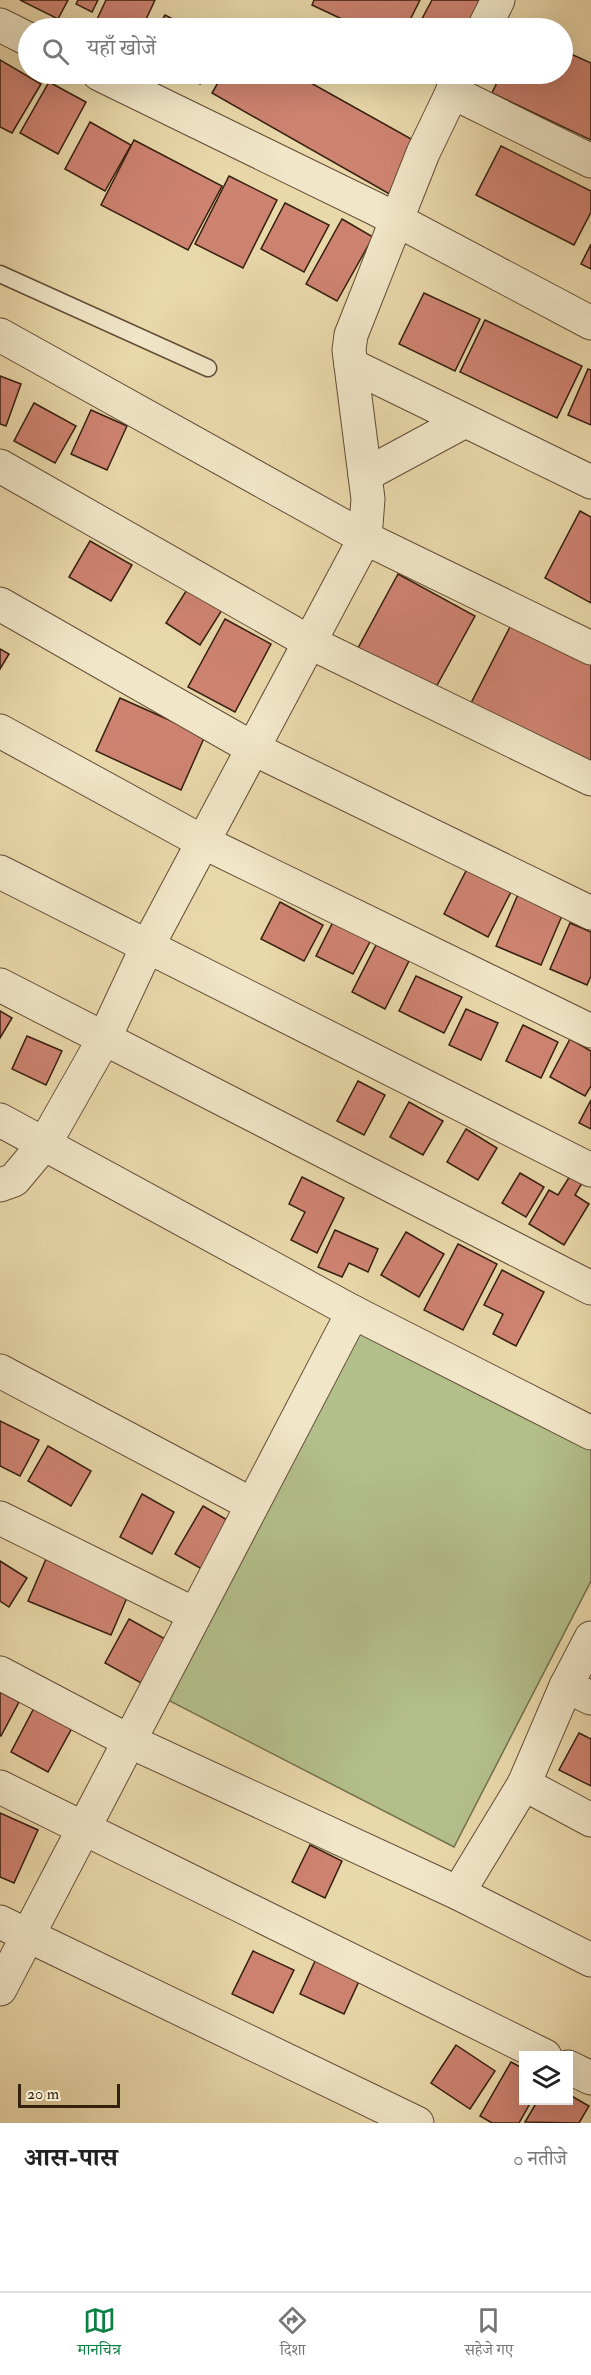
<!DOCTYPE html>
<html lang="hi">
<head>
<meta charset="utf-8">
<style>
	:root { --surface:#fff; --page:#f2f2f2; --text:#222; --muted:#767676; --line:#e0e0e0; --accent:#0b8043 }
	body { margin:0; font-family:"IM FELL Double Pica","Noto Serif Devanagari",serif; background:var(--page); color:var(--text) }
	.controls { position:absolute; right:18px; bottom:18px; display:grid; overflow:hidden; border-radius:0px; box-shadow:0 6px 24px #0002 }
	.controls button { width:54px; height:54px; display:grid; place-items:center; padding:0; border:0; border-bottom:2px solid var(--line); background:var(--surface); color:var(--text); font:30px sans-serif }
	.scale { position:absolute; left:18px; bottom:15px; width:102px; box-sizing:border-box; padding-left:6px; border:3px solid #351f0f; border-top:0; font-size:16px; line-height:21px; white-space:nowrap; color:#351f0f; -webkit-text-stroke:4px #f1e6c8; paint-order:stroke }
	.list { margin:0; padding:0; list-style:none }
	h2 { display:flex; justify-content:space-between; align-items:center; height:78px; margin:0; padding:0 24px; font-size:26px }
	h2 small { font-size:20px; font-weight:400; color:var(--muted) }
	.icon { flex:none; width:33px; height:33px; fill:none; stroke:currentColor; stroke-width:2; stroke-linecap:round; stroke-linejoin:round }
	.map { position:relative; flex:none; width:591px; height:2123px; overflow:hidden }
	.search { position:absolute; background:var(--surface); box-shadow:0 6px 24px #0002; left:18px; right:18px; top:18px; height:66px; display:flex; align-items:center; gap:15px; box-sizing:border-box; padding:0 21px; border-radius:33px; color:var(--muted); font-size:22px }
	.sheet { height:168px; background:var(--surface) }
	nav { display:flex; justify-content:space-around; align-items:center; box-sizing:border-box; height:84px; border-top:2px solid var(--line); background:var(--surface); font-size:16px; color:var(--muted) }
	nav a { display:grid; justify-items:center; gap:3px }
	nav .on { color:var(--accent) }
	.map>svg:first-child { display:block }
	.green { fill:#b3bf8b; stroke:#746f4d; stroke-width:1.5 }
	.building { fill:#ce8371; stroke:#351f0f; stroke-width:1.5 }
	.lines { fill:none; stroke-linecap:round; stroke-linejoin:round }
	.service-casing { stroke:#624d36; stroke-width:19 }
	.minor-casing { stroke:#624d36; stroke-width:35 }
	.service { stroke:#f1e6c8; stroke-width:16 }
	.minor { stroke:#f1e6c8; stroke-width:33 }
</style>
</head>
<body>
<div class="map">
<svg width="591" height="2123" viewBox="0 0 591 2123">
	<rect width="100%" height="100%" fill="#e9d8aa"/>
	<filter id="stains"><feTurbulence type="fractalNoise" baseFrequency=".00333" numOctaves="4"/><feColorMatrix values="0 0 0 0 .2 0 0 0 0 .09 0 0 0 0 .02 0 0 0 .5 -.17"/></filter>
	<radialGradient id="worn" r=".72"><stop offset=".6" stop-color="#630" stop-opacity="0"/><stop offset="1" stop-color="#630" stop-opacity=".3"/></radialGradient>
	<polygon class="green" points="366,1311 591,1426 591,1581 454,1847 166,1699"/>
	<g class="building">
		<polygon points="20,0 68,0 58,19"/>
		<polygon points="78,0 98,0 92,12 76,4"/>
		<polygon points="106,0 155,0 142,28 93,28"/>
		<polygon points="314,0 420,0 406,28 361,28 312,5"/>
		<polygon points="432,0 486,0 471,28 417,28"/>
		<polygon points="165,15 190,28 157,28"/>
		<polygon points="562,50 591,63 591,140 492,93 501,74 562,74"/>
		<polygon points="0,60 41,84 12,133 0,127"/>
		<polygon points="182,74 206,74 200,84"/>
		<polygon points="223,74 295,74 422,145 393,196 212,93"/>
		<polygon points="49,82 86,102 58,154 20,133"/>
		<polygon points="90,122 131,145 105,191 65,169"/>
		<polygon points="134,140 222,186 188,250 101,205"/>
		<polygon points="501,146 591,191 591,212 574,245 476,195"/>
		<polygon points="229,176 277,200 243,268 195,244"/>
		<polygon points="285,203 329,225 304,272 261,249"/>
		<polygon points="342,219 373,237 337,301 306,284"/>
		<polygon points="591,244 591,269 581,264"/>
		<polygon points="424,293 480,319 455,371 399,344"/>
		<polygon points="485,320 582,366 557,418 460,372"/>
		<polygon points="588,369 591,370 591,425 568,415"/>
		<polygon points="0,376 21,384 6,426 0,424"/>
		<polygon points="34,403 76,426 55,463 14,441"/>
		<polygon points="91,410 127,426 107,470 71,454"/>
		<polygon points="580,511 591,517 591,603 545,578"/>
		<polygon points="90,541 132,565 111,601 69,577"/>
		<polygon points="398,574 475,616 435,689 358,648"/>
		<polygon points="193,580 227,602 200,645 166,623"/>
		<polygon points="515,617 591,655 591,765 471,703"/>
		<polygon points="225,619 271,644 235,712 188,687"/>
		<polygon points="0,649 9,654 0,669"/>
		<polygon points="120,698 205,736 181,790 96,751"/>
		<polygon points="467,869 511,892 488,937 444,914"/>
		<polygon points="519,892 564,911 541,965 496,946"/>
		<polygon points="280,902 323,925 304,961 261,939"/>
		<polygon points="335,918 373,936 353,974 316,956"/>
		<polygon points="570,923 591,932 591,976 587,985 550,969"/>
		<polygon points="376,945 409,961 385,1009 352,992"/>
		<polygon points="416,976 462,997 444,1033 399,1011"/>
		<polygon points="466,1009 498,1023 481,1060 449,1045"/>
		<polygon points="0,1011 12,1018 0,1038"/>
		<polygon points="523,1025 558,1042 541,1078 506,1061"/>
		<polygon points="27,1036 62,1051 46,1085 12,1069"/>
		<polygon points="570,1039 591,1051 591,1086 585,1096 550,1077"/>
		<polygon points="358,1081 385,1095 364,1135 337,1121"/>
		<polygon points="591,1100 591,1129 579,1123"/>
		<polygon points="409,1102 443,1121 423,1155 390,1137"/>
		<polygon points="466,1129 497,1148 478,1180 447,1162"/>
		<polygon points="520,1173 544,1187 526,1217 502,1203"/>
		<polygon points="570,1176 582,1183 575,1195 589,1204 564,1245 529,1224 549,1190 558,1195"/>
		<polygon points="302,1177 344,1198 317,1253 291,1240 305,1212 289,1204"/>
		<polygon points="335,1230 378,1249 368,1272 349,1263 342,1277 318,1267"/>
		<polygon points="406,1232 444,1254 419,1297 381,1275"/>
		<polygon points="458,1244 497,1264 463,1330 424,1310"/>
		<polygon points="502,1270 544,1292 516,1346 493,1334 503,1314 484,1305"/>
		<polygon points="0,1421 39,1440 20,1476 0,1466"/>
		<polygon points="48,1446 91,1471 71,1506 28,1481"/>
		<polygon points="142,1494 174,1512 152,1554 120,1537"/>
		<polygon points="203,1506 236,1525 209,1573 175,1554"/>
		<polygon points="46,1559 129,1593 111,1635 28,1601"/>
		<polygon points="0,1561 27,1578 9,1607 0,1601"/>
		<polygon points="129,1619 176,1645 152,1689 105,1663"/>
		<polygon points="0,1692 19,1702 1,1736 0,1735"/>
		<polygon points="34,1708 72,1728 48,1772 11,1752"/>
		<polygon points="579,1733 591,1739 591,1786 559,1770"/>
		<polygon points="0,1813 38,1830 14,1883 0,1877"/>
		<polygon points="310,1845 342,1861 325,1898 292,1882"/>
		<polygon points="253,1951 294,1970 273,2013 232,1994"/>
		<polygon points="316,1959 360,1979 344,2014 300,1994"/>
		<polygon points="456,2045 495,2071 470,2109 431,2083"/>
		<polygon points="511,2062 524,2069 524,2100 532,2100 519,2123 492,2123 480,2116"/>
		<polygon points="568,2094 589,2106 579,2123 525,2122 538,2100 568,2100"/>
	</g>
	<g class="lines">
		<g class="service-casing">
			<polyline id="service" points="0,274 208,368"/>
		</g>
		<g class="minor-casing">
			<g id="minor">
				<polyline points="0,25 28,39"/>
				<polyline points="484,28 498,0"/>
				<polyline points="99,74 376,209 591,323"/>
				<polyline points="452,92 591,161"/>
				<polyline points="0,335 365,538 591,648"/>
				<polyline points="351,365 591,482"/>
				<polyline points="0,466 311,643 591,779"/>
				<polyline points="365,475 465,421"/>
				<polyline points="0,604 254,749 591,913"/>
				<polyline points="0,731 203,842 591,1031"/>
				<polyline points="0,872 591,1170"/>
				<polyline points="0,985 591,1288"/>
				<polyline points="0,1120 353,1312 591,1433"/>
				<polyline points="0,1185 14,1180 45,1143 105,1037 147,947 365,538 368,499 349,350 351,335 423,153 461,74"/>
				<polyline points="0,1371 251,1504"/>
				<polyline points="0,1518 194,1614"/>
				<polyline points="0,1673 129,1741 458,1893 591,1960"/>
				<polyline points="566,1686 591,1698"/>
				<polyline points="524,1784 591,1820"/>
				<polyline points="0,1787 545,2056"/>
				<polyline points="458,1893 524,1784 566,1686 591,1638"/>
				<polyline points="0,1922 417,2123"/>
				<polyline points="0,1989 353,1312"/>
				<polyline points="568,2067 591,2078"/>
			</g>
		</g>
		<use href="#service" class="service"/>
		<use href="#minor" class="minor"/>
	</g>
	<rect width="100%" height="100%" filter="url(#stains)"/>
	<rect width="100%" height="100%" fill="url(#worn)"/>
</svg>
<div class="controls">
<button><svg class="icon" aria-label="layers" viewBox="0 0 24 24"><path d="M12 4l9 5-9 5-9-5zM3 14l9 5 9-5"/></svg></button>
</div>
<div class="scale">20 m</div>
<div class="search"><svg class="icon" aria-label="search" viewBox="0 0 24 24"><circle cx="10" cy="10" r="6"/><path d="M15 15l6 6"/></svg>यहाँ खोजें</div>
</div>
<section class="sheet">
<h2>आस-पास<small>0 नतीजे</small></h2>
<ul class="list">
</ul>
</section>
<nav>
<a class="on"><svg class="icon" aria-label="map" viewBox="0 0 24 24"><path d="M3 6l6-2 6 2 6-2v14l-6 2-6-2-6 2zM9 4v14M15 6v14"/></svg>मानचित्र</a>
<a><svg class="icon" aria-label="directions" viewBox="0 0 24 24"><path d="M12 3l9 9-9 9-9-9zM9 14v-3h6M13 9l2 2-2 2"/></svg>दिशा</a>
<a><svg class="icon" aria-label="saved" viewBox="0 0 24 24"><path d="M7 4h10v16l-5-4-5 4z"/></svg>सहेजे गए</a>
</nav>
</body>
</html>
